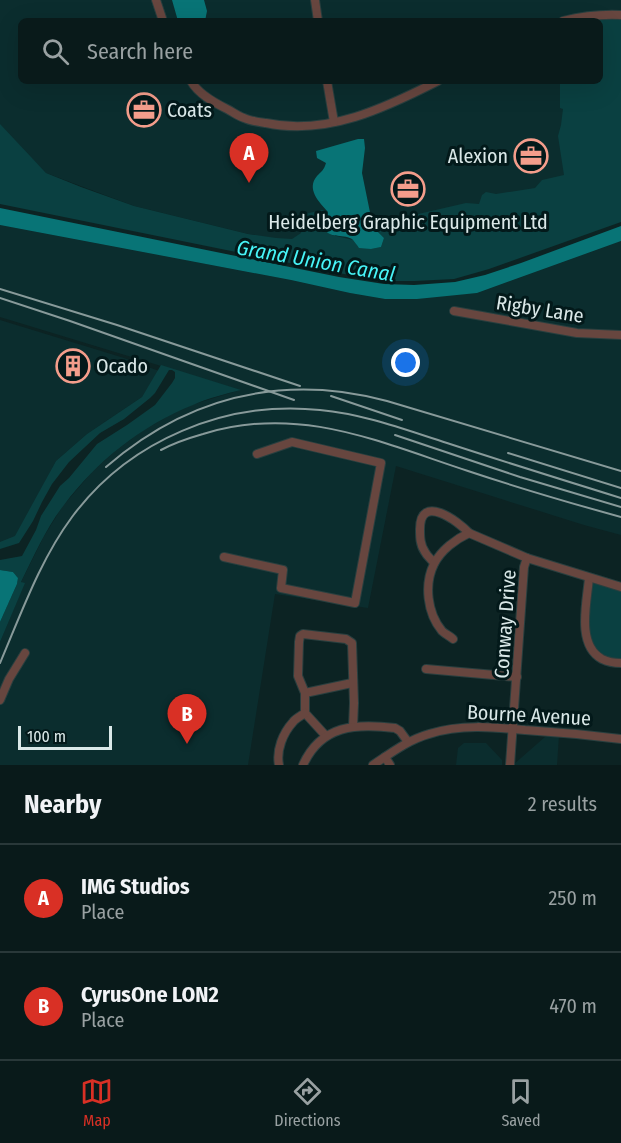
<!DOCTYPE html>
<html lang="en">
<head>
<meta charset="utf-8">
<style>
	:root { --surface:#091a1a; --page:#172727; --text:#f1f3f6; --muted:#99a1a2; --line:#293839; --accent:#d93025 }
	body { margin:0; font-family:"Fira Sans Condensed",sans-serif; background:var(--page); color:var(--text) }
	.scale { position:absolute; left:18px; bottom:15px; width:94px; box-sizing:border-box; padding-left:6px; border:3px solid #dae8e8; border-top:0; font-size:16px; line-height:21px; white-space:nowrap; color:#dae8e8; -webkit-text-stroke:4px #03191a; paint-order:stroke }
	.you { position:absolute; left:406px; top:363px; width:21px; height:21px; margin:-15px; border:4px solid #fff; border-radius:50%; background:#1a73e8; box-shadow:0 0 0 9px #1a73e833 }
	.badge { display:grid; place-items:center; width:39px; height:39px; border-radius:50%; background:var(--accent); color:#fff; font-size:20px; font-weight:700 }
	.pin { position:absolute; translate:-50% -50px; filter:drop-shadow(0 2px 3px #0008) }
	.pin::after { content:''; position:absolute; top:32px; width:21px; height:18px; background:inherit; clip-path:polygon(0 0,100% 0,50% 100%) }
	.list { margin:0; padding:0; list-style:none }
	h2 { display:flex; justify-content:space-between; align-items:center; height:78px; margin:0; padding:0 24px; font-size:26px }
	h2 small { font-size:20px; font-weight:400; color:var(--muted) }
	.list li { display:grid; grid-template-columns:39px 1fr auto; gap:18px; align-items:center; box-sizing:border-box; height:108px; padding:0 24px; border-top:2px solid var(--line) }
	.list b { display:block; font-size:22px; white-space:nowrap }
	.list p { margin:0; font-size:20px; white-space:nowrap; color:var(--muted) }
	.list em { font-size:20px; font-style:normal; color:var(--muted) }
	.icon { flex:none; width:33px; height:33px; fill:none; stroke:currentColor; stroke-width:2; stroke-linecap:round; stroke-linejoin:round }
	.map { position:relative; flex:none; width:621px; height:765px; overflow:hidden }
	.search { position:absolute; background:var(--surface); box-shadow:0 6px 24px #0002; left:18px; right:18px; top:18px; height:66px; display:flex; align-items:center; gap:15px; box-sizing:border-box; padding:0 21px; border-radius:9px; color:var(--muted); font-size:22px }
	.sheet { height:294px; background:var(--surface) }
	nav { display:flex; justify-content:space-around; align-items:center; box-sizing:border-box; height:84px; border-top:2px solid var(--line); background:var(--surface); font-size:16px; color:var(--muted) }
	nav a { display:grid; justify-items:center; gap:3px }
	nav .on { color:var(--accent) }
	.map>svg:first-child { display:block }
	.built { fill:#0b2d2e; fill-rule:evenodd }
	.green { fill:#0a4041 }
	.water { fill:#087476 }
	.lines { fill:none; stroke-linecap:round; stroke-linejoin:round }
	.minor-casing { stroke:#293f3f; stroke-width:10 }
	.minor { stroke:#67463f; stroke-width:8 }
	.rail { stroke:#889a9a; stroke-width:2 }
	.labels { text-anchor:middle; stroke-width:6; stroke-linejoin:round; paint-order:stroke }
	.poi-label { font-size:20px; fill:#dae8e8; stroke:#03191a; text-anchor:start }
	.street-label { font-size:20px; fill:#dae8e8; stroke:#03191a }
	.water-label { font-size:21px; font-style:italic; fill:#47f4f7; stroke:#03191a }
</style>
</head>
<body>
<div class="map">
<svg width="621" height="765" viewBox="0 0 621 765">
	<rect width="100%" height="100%" fill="#0c2323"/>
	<g class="built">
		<path d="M 0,0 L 621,0 L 621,220 L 470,272 L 248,234 L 134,206 L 46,173 L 0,127 ZM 21,21 L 600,21 L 600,81 L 21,81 Z"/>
		<polygon points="0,225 291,280 350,293 385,299 477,293 621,241 621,535 584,525 396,466 368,608 275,594 248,765 0,765 0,642 24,584 21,582 43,538 62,507 92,472 114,452 142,431 172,414 194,404 240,390 0,317"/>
		<polygon points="0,320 124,358 159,371 142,397 87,434 56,461 17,536 0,545"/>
		<polygon points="559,736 557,765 513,765 545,737"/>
		<polygon points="464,743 486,743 502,760 502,765 456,765 458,748"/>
	</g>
	<g class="green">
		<polygon points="613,18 621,19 621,222 489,269 454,279 415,281 384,281 364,278 0,204 0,124 46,173 81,187 134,206 248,234 276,238 292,239 301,233 305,214 322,210 328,212 327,220 332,235 353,240 371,249 381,247 384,238 373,227 378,220 414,215 466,203 479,204 482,195 486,192 496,194 535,188 542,180 564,175 558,136 561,125 563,109 560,108 560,81 600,81 600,21 592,21"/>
		<path d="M 161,365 L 241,390 C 225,394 208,398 193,405 C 141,426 97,461 64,505 C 46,528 34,556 21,582 L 25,583 L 0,642 L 0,622 L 17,584 L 18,578 L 13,572 L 0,570 L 0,560 L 22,556 L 36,530 L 41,516 L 60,486 L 69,478 L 97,444 L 127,425 L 155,405 L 172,383 L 175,378 L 175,372 L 172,370 L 169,370 L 155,393 L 150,398 L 124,419 L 100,433 L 69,462 L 52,484 L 42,502 L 33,521 L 19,543 L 0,549 L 0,542 L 15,536 L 56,461 L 87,434 L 142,397 Z"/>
		<polygon points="589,578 621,587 621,663 595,655 585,625"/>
	</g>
	<g class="water">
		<polygon points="172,0 204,0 207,11 205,21 178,21"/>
		<path d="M 358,139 L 364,139 L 365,148 L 362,173 L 373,227 L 384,238 L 381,247 L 371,249 L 359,248 C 357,245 354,241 352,239 C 341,233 330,240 323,227 L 327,220 L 328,212 C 319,202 306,189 317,176 C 322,171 324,170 326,163 L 317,158 L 316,151 Z"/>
		<polygon points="0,208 339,277 384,284 414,285 455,282 485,275 521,263 621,226 621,241 477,293 417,299 385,299 350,293 291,280 0,225"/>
		<polygon points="0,570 13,572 18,578 17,584 0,622"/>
	</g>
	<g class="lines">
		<g class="minor-casing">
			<g id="minor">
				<polyline points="156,0 163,21"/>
				<polyline points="315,0 318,21"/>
				<path d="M 563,21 C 583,16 601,14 621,15"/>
				<path d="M 191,81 C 198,94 215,103 227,109 C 233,112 238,116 244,118 C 250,121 259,122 266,123 C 327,136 385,108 438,81"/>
				<polyline points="327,81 334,122"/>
				<polyline points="454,311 577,333 621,335"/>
				<polyline points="224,557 283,570 281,588 355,603 381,463 292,442 257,454"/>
				<path d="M 434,563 C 431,559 427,556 425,552 C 420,545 420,537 420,529 C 420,493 458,521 469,533"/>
				<path d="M 589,578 C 587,602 576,645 602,659 C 608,662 615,663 621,663"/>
				<path d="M 453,639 C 450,636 445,634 442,631 C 427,613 424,584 434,564 C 441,550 456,539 469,533 L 527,558 L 621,587"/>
				<polyline points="426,669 517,677"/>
				<polyline points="305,693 352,683"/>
				<polyline points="0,700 9,679 25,653"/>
				<polyline points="326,736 305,713 305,693 298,676 299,642 300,636 303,634 346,639 352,643 354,703 353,727"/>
				<polyline points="385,757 390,765"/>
				<path d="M 279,765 C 276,750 283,733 293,722 C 296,718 301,716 305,713"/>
				<path d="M 303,765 C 321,725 356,723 395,728 L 400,731 L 408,742"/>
				<path d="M 373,765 C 391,753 408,740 429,734 C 460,724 493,727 525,730 C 557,732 589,735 621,739"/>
				<polyline points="510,765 524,567 527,558"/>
			</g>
		</g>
		<use href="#minor" class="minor"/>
		<g class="rail">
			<polyline points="0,289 117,325 300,386"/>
			<polyline points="0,298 70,321 294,400"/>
			<polyline points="331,396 402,420"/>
			<polyline points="395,435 520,477 621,507"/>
			<path d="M 161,450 C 174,443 189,438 203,434 C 299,404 379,442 468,471 C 519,488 570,503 621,517"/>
			<polyline points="508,453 621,488"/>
			<path d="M 106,467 C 173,409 252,381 342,392 C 357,394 372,397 387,401 L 621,471"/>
			<path d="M 0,663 C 21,614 40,560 72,517 C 129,440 226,400 320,410 C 364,414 406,430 447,443 C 505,462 563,480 621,498"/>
		</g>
	</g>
	<defs>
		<g id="office-ring" transform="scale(1.725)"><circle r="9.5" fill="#03191a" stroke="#f49d8b" stroke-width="1.5"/><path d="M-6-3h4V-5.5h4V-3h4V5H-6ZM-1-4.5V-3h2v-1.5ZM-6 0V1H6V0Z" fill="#f49d8b"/></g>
		<g id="building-ring" transform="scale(1.725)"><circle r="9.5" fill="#03191a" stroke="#f49d8b" stroke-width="1.5"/><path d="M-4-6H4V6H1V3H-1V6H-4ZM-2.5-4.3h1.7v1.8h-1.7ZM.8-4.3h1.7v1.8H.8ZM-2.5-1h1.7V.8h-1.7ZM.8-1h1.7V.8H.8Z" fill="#f49d8b"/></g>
	</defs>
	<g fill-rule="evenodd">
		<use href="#office-ring" x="144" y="110"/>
		<use href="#office-ring" x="531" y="156"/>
		<use href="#office-ring" x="408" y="189"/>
		<use href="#building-ring" x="73" y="366"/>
	</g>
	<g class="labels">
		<g class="poi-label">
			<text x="167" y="117">Coats</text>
			<text x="508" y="163" text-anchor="end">Alexion</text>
			<text x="408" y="229" text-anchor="middle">Heidelberg Graphic Equipment Ltd</text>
			<text x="96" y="373">Ocado</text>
		</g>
		<g class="street-label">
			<text transform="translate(540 309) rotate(9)" y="7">Rigby Lane</text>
			<text transform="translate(505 624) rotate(-86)" y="7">Conway Drive</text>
			<text transform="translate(529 715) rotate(3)" y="7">Bourne Avenue</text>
		</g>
		<g class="water-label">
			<text transform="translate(316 261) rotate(10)" y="7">Grand Union Canal</text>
		</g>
	</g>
</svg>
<div class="scale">100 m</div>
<div class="you"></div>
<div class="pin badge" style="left:249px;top:183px">A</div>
<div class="pin badge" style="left:187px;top:744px">B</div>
<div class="search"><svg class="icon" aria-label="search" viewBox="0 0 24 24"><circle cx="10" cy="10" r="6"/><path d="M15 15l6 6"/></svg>Search here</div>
</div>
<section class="sheet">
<h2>Nearby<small>2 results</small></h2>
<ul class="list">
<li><span class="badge">A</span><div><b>IMG Studios</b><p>Place</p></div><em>250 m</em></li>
<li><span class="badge">B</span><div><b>CyrusOne LON2</b><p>Place</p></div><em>470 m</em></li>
</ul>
</section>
<nav>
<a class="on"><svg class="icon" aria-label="map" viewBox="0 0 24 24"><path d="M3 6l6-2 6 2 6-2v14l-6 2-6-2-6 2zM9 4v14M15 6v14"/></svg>Map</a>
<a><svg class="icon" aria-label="directions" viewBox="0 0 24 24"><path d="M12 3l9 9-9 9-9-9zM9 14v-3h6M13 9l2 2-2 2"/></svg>Directions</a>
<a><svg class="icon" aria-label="saved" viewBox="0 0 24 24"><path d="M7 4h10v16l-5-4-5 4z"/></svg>Saved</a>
</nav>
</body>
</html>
